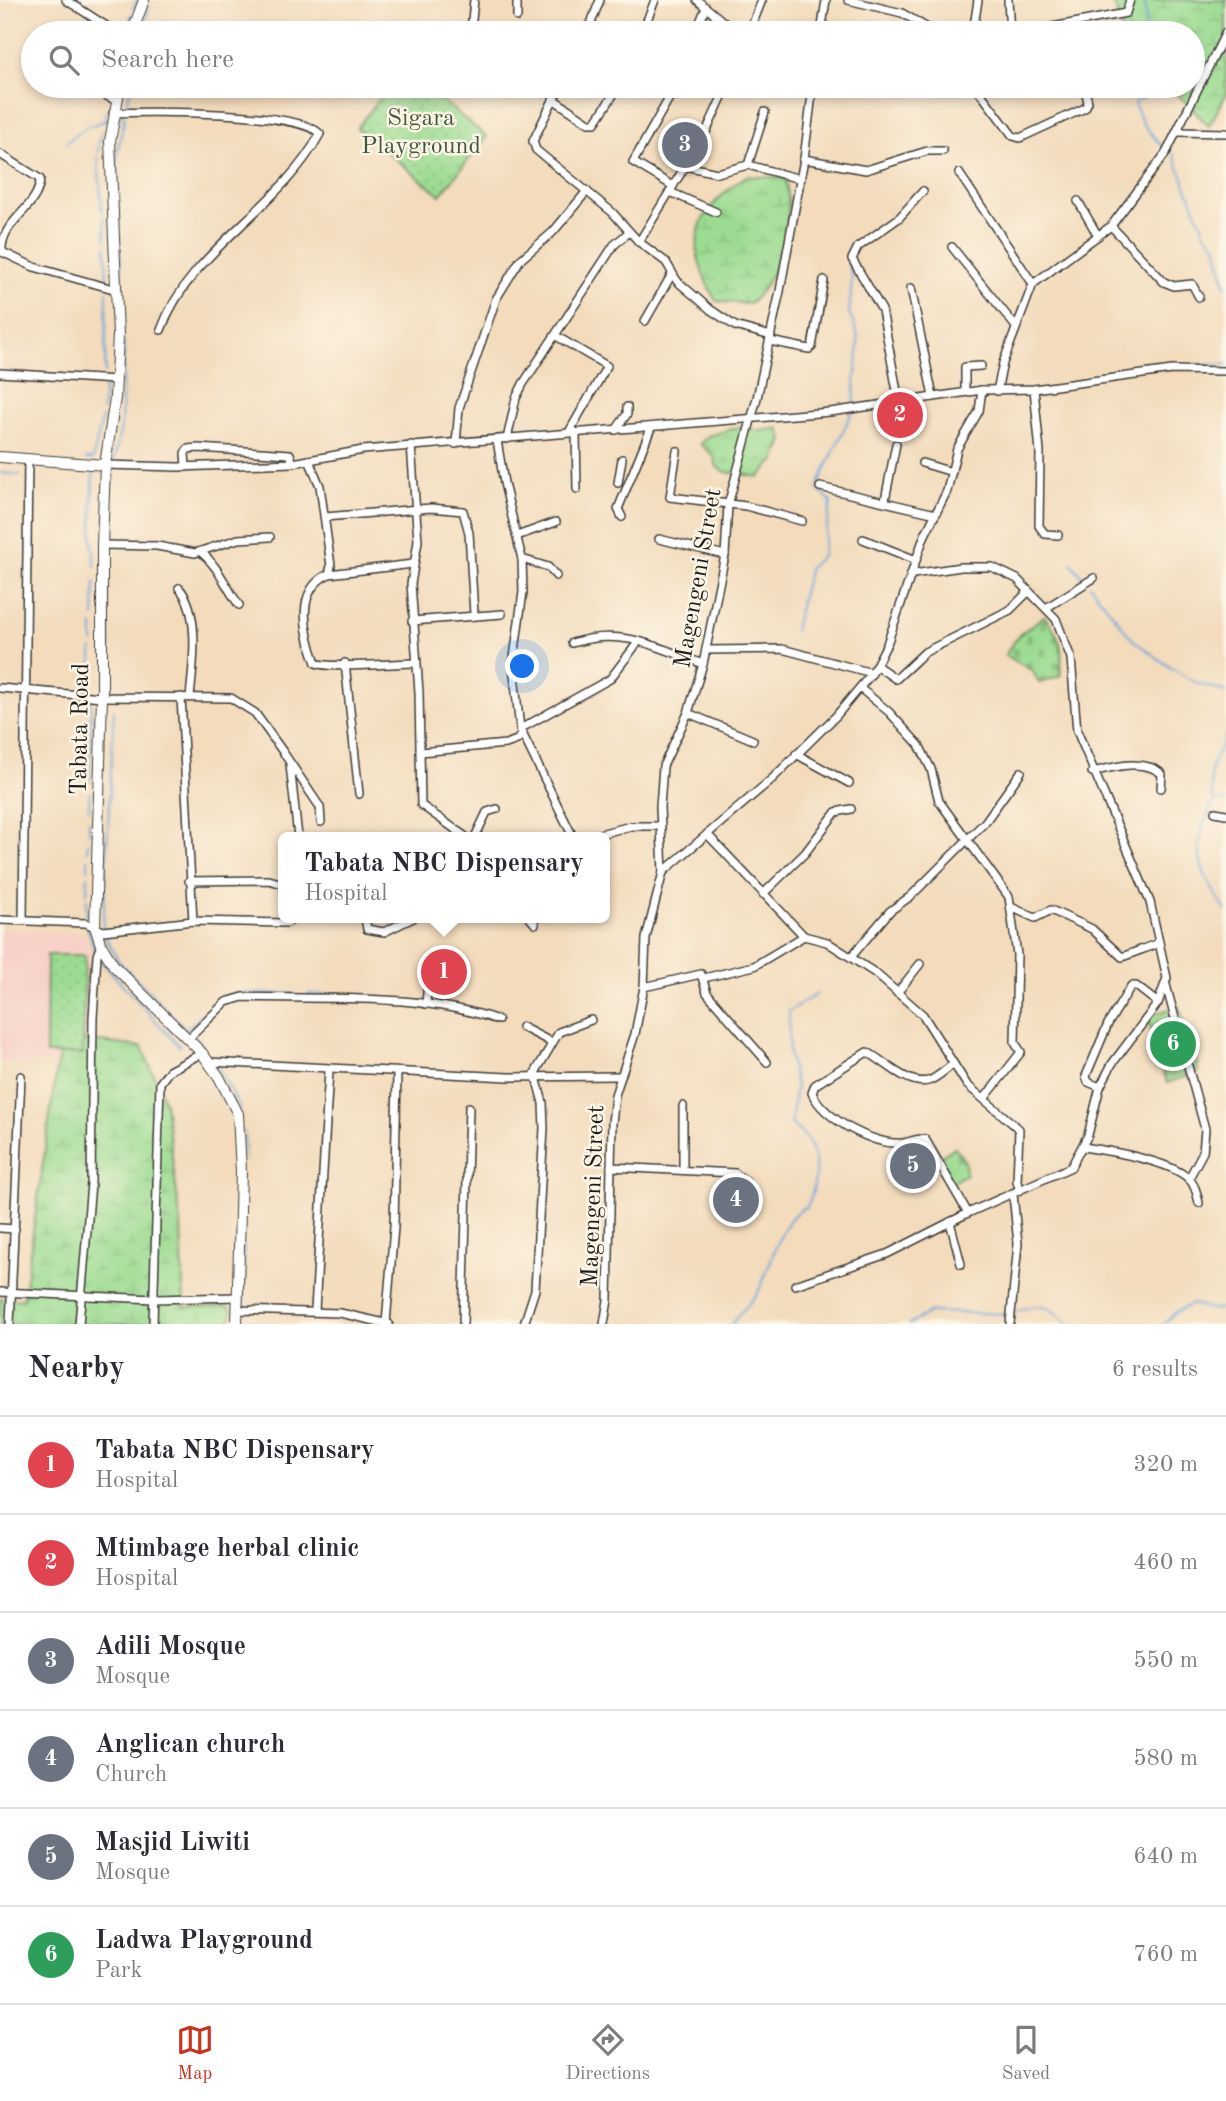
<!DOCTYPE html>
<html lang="en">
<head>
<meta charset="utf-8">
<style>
	:root { --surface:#fff; --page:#f7f7f7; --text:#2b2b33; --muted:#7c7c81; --line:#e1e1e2; --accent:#c8321e }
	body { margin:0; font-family:"Old Standard TT",serif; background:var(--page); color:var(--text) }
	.you { position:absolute; left:523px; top:667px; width:24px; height:24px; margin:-18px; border:5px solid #fff; border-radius:50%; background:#1a73e8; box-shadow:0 0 0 10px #1a73e833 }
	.badge { display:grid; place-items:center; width:46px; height:46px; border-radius:50%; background:var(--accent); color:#fff; font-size:23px; font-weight:700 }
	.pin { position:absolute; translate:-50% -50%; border:4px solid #fff; box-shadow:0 2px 7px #0006 }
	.popup { position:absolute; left:278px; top:832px; width:332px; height:91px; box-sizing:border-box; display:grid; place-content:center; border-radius:10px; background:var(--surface); filter:drop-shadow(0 2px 5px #0005); font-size:23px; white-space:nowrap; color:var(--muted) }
	.popup b { font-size:26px; color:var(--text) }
	.popup::after { content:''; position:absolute; left:50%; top:100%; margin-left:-14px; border:14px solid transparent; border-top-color:var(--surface) }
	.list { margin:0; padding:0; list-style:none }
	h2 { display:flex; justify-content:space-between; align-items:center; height:91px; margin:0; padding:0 28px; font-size:30px }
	h2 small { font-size:23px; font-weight:400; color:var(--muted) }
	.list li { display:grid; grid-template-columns:46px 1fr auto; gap:21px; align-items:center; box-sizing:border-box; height:98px; padding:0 28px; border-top:2px solid var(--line) }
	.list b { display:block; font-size:26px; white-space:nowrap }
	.list p { margin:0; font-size:23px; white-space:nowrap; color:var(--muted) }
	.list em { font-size:23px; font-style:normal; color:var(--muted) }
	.icon { flex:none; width:38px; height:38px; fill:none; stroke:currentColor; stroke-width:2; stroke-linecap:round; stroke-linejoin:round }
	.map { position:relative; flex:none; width:1226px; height:1324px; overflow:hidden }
	.search { position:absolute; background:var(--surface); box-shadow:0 4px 10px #0003; left:21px; right:21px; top:21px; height:77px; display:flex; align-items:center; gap:18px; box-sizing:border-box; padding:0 24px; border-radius:38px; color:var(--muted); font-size:26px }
	.sheet { height:679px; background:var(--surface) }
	nav { display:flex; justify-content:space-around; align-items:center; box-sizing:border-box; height:98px; border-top:2px solid var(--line); background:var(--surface); font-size:19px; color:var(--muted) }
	nav a { display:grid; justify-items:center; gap:4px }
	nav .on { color:var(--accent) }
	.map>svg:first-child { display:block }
	.built { fill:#f7d1c8 }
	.wetland { fill:url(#wetland-marsh); stroke:#5c7c57; stroke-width:2 }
	.cemetery { fill:url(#cemetery-stones); stroke:#5c7c57; stroke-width:2 }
	.park { fill:url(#park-dots); stroke:#5c7c57; stroke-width:2 }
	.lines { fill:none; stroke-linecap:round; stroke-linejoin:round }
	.stream { stroke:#67a2d7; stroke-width:2 }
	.street-casing { stroke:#3c3934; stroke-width:10 }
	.secondary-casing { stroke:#3c3934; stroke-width:12 }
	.street { stroke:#fff; stroke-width:7 }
	.secondary { stroke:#fff; stroke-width:10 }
	.labels { text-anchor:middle; stroke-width:5; stroke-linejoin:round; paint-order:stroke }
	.park-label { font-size:24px; fill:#42563f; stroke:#fcf5e5 }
	.street-label { font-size:24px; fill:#1c1c1c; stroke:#fcf5e5 }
</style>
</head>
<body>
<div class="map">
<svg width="1226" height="1324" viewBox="0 0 1226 1324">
	<defs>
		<pattern id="wetland-marsh" width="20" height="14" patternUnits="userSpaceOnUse" patternTransform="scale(1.75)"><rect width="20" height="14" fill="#9cdc92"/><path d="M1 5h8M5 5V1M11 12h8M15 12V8" fill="none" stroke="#86bc7d"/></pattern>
		<pattern id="cemetery-stones" width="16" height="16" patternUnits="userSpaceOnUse" patternTransform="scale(1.75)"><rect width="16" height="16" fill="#9cdc92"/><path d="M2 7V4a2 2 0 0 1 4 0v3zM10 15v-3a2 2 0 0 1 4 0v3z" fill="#86bc7d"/></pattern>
		<pattern id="park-dots" width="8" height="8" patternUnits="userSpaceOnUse" patternTransform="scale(1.75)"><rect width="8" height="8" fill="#9cdc92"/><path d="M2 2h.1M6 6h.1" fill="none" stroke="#86bc7d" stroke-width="1.8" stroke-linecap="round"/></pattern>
	</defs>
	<rect width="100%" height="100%" fill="#fcf5e5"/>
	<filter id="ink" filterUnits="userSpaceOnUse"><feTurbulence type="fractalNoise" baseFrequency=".0143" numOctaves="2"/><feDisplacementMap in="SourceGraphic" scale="14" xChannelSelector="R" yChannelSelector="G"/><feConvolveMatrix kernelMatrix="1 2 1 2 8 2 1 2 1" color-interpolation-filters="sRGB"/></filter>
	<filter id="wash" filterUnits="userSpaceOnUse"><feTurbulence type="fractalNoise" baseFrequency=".00686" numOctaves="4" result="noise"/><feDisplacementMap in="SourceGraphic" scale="28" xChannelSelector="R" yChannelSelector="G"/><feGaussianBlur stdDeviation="1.57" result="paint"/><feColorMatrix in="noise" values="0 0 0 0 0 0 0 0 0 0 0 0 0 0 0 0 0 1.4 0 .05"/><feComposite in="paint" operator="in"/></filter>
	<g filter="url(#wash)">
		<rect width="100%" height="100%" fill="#f3dbbc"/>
		<polygon class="built" points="0,930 85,934 89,953 89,1050 74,1064 0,1061"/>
		<g class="wetland">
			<polygon points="1113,0 1226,0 1226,95 1209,126 1169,86 1193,86 1193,33 1123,33"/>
			<path d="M 746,176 L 785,178 C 795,216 780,278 749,304 L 716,301 C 683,243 693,214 746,176 Z"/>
			<polygon points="739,427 760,431 779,428 783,440 776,459 759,477 726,472 717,467 714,456 700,444 708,436"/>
			<polygon points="74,1039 142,1047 165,1103 181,1225 184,1307 228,1306 232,1310 230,1324 0,1324 0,1298 23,1300 59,1054"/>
		</g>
		<g class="cemetery">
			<path d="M 1044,616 C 1061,636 1064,650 1060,676 L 1039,683 L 1033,671 L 1005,655 L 1019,635 Z"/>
			<polygon points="955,1147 965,1162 966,1174 951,1183 940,1157"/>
		</g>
		<g class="park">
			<polygon points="389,86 424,86 487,137 440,195 357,128"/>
			<polygon points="47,955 85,955 83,1054 46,1054"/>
			<polygon points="1179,1006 1199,1072 1167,1083 1147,1016"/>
		</g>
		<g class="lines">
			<g class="stream">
				<polyline points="1145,0 1146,33"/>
				<polyline points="133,9 137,0"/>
				<polyline points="128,24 132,14"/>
				<polyline points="142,33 149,7"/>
				<polyline points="1145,86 1147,96 1134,103 1143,124 1165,150"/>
				<polyline points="111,95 112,86"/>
				<polyline points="126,108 131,86"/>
				<polyline points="119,117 125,116 117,154 120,242"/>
				<polyline points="105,119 107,109"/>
				<polyline points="66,143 86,127 111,119"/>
				<polyline points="98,152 102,130"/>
				<polyline points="1173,153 1205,233 1216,245 1226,287"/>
				<polyline points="98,157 102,211"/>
				<polyline points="104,216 106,240"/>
				<polyline points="106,246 107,286"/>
				<polyline points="120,248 124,327"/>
				<path d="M 847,255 L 852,278 L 849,314 C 868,344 851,371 855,405"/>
				<polyline points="1176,367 1226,364"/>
				<polyline points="105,374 107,291"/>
				<polyline points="102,411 105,383"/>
				<polyline points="86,459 93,459 102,418"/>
				<polyline points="114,460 121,427 124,342"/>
				<polyline points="0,473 20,475"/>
				<polyline points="819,483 852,412"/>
				<polyline points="109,497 113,473"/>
				<polyline points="92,537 93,471"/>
				<polyline points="92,538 95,566"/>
				<polyline points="1071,563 1086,581"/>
				<polyline points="107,582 110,648"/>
				<polyline points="1090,585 1133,640 1174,670 1197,683 1226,692"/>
				<polyline points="94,617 95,582"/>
				<polyline points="794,631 809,568 822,556 831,502 817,488"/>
				<polyline points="93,643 93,625"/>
				<polyline points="92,649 92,663"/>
				<polyline points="110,663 112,688"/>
				<polyline points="90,687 92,672"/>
				<polyline points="90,782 91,701"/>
				<path d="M 1214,801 C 1206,761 1213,768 1226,734"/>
				<path d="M 1226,801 L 1214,801 C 1189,850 1198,868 1226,911"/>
				<polyline points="89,810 90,792"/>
				<polyline points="89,833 89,820"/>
				<polyline points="87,851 88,842"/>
				<polyline points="88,858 88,869"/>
				<polyline points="87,894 88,876"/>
				<polyline points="86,919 87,899"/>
				<polyline points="87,927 95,951"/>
				<polyline points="103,927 114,710"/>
				<polyline points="105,936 119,962 189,1032"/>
				<polyline points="100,960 180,1047"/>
				<polyline points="308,994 372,996"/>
				<polyline points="186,1029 222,999 239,993 295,994"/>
				<polyline points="196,1038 202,1046"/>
				<polyline points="218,1067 240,1108"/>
				<polyline points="244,1131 245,1160"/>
				<polyline points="244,1246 244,1307"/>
				<path d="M 1015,1312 C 1039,1302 1050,1305 1068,1324"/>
				<path d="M 732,1324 C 739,1312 752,1303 759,1290 C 770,1270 781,1213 807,1207 C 816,1188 819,1164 810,1144 C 806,1135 797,1130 791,1123 L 796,1086 L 789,1054 L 789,1011 L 817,994"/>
				<polyline points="909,1324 931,1312 1009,1314"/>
				<polyline points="1164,1324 1176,1312 1192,1304 1214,1310 1226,1307"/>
			</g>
		</g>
	</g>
	<g filter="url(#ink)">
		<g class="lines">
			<g class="street-casing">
				<g id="street">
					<polyline points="66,0 117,33"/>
					<polyline points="697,0 737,33"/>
					<polyline points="848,0 902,13 936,33"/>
					<polyline points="1008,0 1010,33"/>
					<polyline points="517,17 517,0"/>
					<polyline points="471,30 474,0"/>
					<polyline points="587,33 600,0"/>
					<polyline points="642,33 655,0"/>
					<polyline points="695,33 706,8"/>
					<polyline points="749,33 762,0"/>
					<polyline points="821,33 826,0"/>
					<polyline points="973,33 978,0"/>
					<polyline points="1021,33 1126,13 1130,0"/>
					<polyline points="86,86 117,101"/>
					<polyline points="560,86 533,141 536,150 612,212 639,242 666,262 677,281 711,310 735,326 771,336"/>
					<polyline points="975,86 1013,136 1020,138 1085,108 1088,102 1084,86"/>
					<polyline points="553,99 589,123 595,123 619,86"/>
					<path d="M 113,113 C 147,111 302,111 320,134 C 280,209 190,249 161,330"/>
					<polyline points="1178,132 1226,133"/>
					<path d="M 0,154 L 40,179 C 39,209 0,220 2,252"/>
					<polyline points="804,159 866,170 927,151 943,151"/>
					<polyline points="748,165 800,179"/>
					<polyline points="686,166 717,173 748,165 765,112"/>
					<polyline points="959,173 1033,284"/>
					<polyline points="673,186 633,162 676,86"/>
					<polyline points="670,192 716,212"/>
					<polyline points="1078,201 1098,236"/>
					<polyline points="1111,226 1164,282 1174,286 1192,284 1199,297"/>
					<polyline points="639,242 706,132 727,86"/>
					<polyline points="952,247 1016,327"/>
					<polyline points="0,251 34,267 117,290"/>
					<polyline points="911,288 933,397"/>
					<polyline points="645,321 672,274"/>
					<polyline points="556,336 607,366 569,432"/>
					<polyline points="770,341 809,349 812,347 824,280"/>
					<polyline points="0,373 116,380"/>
					<polyline points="1034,389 1040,452 1039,526 1045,534 1058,535"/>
					<polyline points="997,391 1003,363 1033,284 1111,226 1166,153 1226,32"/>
					<polyline points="965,392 965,367 981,366"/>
					<polyline points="899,402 882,310 852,259 858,247 899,218 923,191"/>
					<polyline points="616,430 627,414 627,407"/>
					<polyline points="576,432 577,489"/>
					<polyline points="507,439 516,398 523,384 614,245 628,233"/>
					<polyline points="497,440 504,483 522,559 523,592 513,665 520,729 573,837"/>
					<polyline points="456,444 459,408 496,299 520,260 553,232 587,191"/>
					<polyline points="411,445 418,541 411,584 419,692 421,805 466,837"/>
					<polyline points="677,451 670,497 746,506 802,521"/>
					<path d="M 309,460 L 320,486 L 331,566 L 329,574 C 294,590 305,633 316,663 C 327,669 398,663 416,663"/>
					<polyline points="922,463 952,472"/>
					<polyline points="105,465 178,467 293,463 363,450 830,412 982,390 1034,389 1172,370 1226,371"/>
					<polyline points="186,467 185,453 188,449 198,448 290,454 293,463"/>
					<polyline points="618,483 622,459"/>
					<polyline points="820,487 936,514"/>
					<polyline points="885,500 896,444"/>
					<polyline points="325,517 431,508 463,511 469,533 474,614"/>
					<polyline points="622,517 618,509 651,428"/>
					<polyline points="517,536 556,522"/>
					<polyline points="659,539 725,555"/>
					<polyline points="863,539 916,560"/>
					<polyline points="102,545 157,546 195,553 238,539 270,537"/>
					<path d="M 201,552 C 218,566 226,587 239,605"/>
					<polyline points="522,559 548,567 556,576"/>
					<polyline points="329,574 413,564"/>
					<path d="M 179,588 C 201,612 193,667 190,697"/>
					<polyline points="1046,608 1094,578"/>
					<polyline points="412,621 502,614"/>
					<path d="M 572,643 C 622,627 657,647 703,664"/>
					<polyline points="706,650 782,649 872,673"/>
					<polyline points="345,663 359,794"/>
					<polyline points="877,666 896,679 925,652 1010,610 1028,592"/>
					<polyline points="0,688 102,697 231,698 255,713 283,752 320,807 321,822"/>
					<polyline points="861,689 889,712 919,745 931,769 939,801 1009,897 1017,955 1015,1043 1021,1052 984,1099"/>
					<polyline points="181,697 193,921"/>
					<polyline points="688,713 753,740"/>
					<polyline points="520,729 610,679 639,641"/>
					<polyline points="420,752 506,744 517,740 523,733"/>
					<polyline points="796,754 849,783"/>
					<polyline points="290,765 298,837"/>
					<path d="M 1092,772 C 1113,767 1145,758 1162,774 L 1161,788"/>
					<polyline points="1215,812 1226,814"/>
					<polyline points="707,834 804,936"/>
					<polyline points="475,837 487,812 497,809"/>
					<polyline points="588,837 631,826 660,826"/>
					<polyline points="663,872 772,779 836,716 872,673 887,644 924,537 947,491 957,449 979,411 982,390"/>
					<polyline points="189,881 269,880 283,884"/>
					<polyline points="763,894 805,853 836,812 851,809"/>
					<polyline points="1011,907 1035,918 1051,910 1092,929 1122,957 1159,943"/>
					<polyline points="365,918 367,929 384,932 413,918"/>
					<polyline points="530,918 535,924"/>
					<polyline points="0,920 86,923 103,931 193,921 287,923 295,918"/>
					<polyline points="23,920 28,460"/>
					<polyline points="851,957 890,911 911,896 985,822 1021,772"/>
					<polyline points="704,978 754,966 804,936 827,942 875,973 923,1015 967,1085 1019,1129 1017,1182 1020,1190"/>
					<polyline points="1166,985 1205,1129 1203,1152 1189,1178"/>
					<polyline points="644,987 701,974 707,993 767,1062"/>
					<polyline points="897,993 920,964"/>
					<polyline points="426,1004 430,962"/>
					<polyline points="522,1027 551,1042"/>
					<path d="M 188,1039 L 226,1002 L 243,997 C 328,1000 417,992 498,1020"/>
					<polyline points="209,1062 508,1077 620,1076"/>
					<path d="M 952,1065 C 945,1070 936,1079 928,1081 C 907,1086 882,1059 867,1052 L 815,1085 L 812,1093 C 824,1119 874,1146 903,1143 C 911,1142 916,1138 925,1139 L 968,1213"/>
					<polyline points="1100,1087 1088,1082 1086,1076 1108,1024 1131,986 1136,986 1158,1003"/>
					<path d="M 1083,1147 C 1109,1151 1168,1160 1188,1178 C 1195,1184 1197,1194 1199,1203"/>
					<polyline points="611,1167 735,1173 746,1182 749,1206"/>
					<polyline points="683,1170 683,1106"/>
					<polyline points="950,1222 961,1264"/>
					<polyline points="0,1228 15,1229"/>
					<polyline points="795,1285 887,1254 968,1213 1071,1167 1088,1135 1100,1087 1112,1064 1158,1003 1167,978 1150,902 1077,731 1071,658 1056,619 1017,579 992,567 961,567 913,574"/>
					<polyline points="0,1292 154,1299 238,1297"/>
					<polyline points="238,1310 340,1313 389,1324"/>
					<polyline points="315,1310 329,1070"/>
					<polyline points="386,1323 394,1227 397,1073"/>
					<polyline points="10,1324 21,1076"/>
					<polyline points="79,1324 91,1183 93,1018 97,955 101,945"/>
					<polyline points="153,1324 160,1083 169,1071 202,1053"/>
					<polyline points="463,1324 469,1107"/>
					<polyline points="524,1324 535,1290 544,1128 543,1103 535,1073 559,1032 591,1020"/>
					<polyline points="604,1324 608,1300 612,1123 615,1095 635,1034 644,987 646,938 663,872 660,807 663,766 688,713 703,664 725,555 728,505 757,398 780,291 804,159 813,86"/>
					<polyline points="1010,1324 1018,1244 1013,1194"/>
				</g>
			</g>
			<g class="secondary-casing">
				<g id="secondary">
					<polyline points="132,33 144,0"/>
					<polyline points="120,86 110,141 118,335 115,398 105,465 102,545 102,697 95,927 101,945 114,966 202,1053 219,1077 238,1114 241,1172 237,1324"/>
					<polyline points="0,457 105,465"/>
				</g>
			</g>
			<use href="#street" class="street"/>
			<use href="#secondary" class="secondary"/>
		</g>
	</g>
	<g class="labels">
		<g class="park-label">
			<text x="421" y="125">Sigara<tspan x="421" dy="28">Playground</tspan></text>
		</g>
		<g class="street-label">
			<text transform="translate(697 578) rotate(-80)" y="8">Magengeni Street</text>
			<text transform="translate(79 729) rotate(-89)" y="8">Tabata Road</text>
			<text transform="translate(592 1196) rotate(-88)" y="8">Magengeni Street</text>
		</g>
	</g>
</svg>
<div class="you"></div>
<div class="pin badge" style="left:444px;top:972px;background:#e0444e">1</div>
<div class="popup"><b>Tabata NBC Dispensary</b>Hospital</div>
<div class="pin badge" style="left:900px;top:415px;background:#e0444e">2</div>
<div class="pin badge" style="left:685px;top:145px;background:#6b7280">3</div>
<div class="pin badge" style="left:736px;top:1200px;background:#6b7280">4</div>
<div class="pin badge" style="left:913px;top:1166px;background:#6b7280">5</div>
<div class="pin badge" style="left:1173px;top:1044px;background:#2e9e5b">6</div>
<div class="search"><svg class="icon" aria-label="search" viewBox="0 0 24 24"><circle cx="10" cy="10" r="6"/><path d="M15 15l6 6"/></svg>Search here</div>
</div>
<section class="sheet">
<h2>Nearby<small>6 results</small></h2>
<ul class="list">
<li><span class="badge" style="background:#e0444e">1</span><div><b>Tabata NBC Dispensary</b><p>Hospital</p></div><em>320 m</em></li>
<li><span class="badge" style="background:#e0444e">2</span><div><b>Mtimbage herbal clinic</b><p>Hospital</p></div><em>460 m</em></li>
<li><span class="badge" style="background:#6b7280">3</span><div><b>Adili Mosque</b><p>Mosque</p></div><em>550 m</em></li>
<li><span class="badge" style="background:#6b7280">4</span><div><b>Anglican church</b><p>Church</p></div><em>580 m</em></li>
<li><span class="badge" style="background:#6b7280">5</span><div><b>Masjid Liwiti</b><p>Mosque</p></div><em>640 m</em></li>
<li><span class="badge" style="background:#2e9e5b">6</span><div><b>Ladwa Playground</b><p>Park</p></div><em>760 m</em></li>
</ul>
</section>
<nav>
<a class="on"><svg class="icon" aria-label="map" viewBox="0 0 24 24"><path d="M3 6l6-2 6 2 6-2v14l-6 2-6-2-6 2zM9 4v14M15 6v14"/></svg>Map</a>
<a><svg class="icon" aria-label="directions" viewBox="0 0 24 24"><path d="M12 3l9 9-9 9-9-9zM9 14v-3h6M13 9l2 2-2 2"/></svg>Directions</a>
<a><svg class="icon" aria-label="saved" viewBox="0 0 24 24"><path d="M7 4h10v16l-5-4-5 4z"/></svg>Saved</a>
</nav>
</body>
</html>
